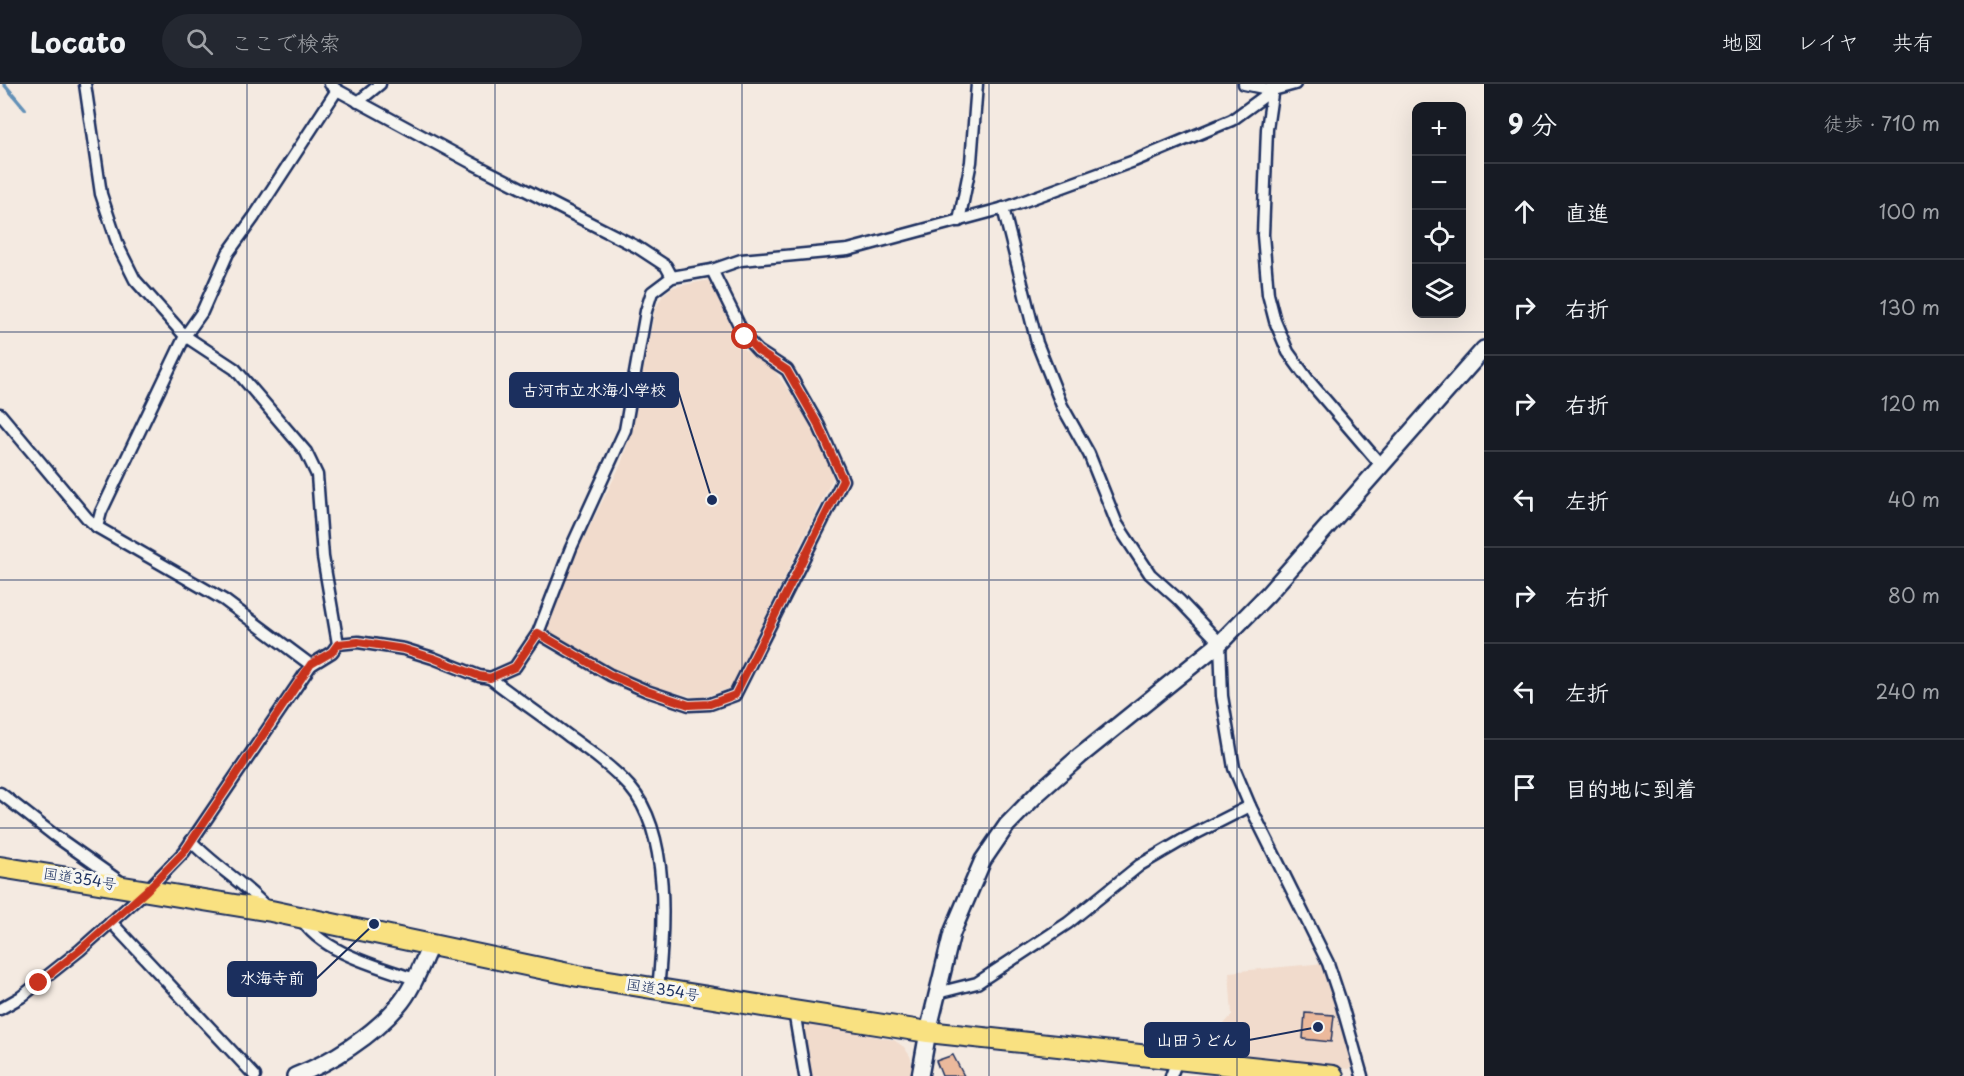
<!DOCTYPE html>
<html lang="ja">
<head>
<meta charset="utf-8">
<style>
	:root { --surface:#171b24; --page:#242831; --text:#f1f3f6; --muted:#9ea1a6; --line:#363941 }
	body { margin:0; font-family:"Playpen Sans","Klee One",sans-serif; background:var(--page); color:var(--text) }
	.controls { position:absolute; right:18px; top:18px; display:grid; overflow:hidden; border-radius:12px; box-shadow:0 6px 24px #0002 }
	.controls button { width:54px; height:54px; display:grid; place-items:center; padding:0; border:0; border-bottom:2px solid var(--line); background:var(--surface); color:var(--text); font:30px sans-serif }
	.stop { position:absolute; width:18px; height:18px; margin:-14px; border:4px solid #c8321e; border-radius:50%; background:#fff }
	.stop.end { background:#c8321e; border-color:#fff; box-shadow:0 2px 6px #0008 }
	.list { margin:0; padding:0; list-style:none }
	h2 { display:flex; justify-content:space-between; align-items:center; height:78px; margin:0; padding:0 24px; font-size:26px }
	h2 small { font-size:20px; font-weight:400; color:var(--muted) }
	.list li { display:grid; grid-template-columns:39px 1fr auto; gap:18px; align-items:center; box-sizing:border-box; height:96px; padding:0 24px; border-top:2px solid var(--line) }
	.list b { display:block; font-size:22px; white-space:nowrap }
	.list em { font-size:20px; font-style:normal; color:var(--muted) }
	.icon { flex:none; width:33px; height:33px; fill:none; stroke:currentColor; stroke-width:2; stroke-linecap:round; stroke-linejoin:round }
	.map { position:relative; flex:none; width:1484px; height:992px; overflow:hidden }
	header { display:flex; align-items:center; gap:36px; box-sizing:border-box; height:84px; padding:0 30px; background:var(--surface); border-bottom:2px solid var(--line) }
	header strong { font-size:28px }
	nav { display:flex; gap:33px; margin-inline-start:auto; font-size:21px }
	.search { width:420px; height:54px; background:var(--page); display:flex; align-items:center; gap:15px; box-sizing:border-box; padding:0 21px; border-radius:33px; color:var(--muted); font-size:22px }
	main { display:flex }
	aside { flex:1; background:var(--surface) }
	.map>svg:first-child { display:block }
	.built { fill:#f1dbcc }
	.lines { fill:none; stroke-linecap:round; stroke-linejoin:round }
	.stream { stroke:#6290b7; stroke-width:4 }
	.building { fill:#ebb99c; stroke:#1b2f5e; stroke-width:1.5 }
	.street-casing { stroke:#1b2f5e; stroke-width:15 }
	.secondary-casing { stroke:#1b2f5e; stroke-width:20 }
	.highway-casing { stroke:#1b2f5e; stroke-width:24 }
	.street { stroke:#f6f6f2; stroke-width:10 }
	.secondary { stroke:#f6f6f2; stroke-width:15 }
	.highway { stroke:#f9e181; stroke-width:20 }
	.route { stroke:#c8321e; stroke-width:8 }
	.grid { fill:none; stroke:#1b2f5e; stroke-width:1.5; stroke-opacity:0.55 }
	.labels { text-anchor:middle; stroke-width:6; stroke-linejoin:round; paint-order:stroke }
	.street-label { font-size:15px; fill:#1b2f5e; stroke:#f6f6f2 }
	.leader { fill:none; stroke:#1b2f5e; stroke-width:2 }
	.callout-dot { fill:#1b2f5e; stroke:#f6f6f2; stroke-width:2 }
	.callout { fill:#1b2f5e; stroke:#1b2f5e; stroke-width:2 }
	.callout-label { font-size:16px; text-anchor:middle; font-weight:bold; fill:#fff }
</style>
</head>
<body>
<header>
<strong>Locato</strong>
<div class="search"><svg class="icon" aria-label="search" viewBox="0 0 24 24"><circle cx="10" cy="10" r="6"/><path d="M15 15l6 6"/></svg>ここで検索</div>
<nav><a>地図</a><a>レイヤ</a><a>共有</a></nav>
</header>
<main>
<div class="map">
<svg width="1484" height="992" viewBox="0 0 1484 992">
	<rect width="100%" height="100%" fill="#f4eae1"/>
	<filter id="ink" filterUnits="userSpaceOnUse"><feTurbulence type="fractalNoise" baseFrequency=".0167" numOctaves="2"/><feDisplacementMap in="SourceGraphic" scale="12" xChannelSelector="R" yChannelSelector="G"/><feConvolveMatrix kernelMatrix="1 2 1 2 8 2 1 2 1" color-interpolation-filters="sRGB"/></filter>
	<g filter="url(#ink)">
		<g class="built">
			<polygon points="709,196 742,264 774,286 816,345 833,394 731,604 699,614 660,604 611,584 545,548 576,470 621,380 633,342 655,225 663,211 673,203"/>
			<polygon points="1325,879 1356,978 1349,985 1199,968 1232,931 1229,888"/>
			<polygon points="809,939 894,956 904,963 910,972 913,982 912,992 812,992 804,944"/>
		</g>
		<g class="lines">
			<polyline class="stream" points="4,0 25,25"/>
		</g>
		<g class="building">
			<polygon points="1305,929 1334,931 1331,958 1303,955"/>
			<polygon points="953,971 964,992 942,992 936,977"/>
		</g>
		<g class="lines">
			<g class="street-casing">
				<g id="street">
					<polyline points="85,0 101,110 119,164 135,196 185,252 235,285 306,368 317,391 323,473 338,560"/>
					<polyline points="330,0 337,6 472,79 637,163 666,182 672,193"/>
					<polyline points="1244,0 1273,6"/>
					<polyline points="1273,3 1267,45 1263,151 1268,210 1275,237 1288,268 1309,297 1381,381"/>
					<polyline points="358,18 380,0"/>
					<polyline points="1003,124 1037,259 1062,322 1089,370 1117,440 1150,490 1179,516 1220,559 1222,612 1234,684 1250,722 1328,879 1341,918 1362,992"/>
					<polyline points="959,137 971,78 977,0"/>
					<polyline points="0,330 87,434 97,443 224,516 311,581"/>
					<polyline points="97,443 101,428 185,252 202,228 228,169 254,133 337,6"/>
					<polyline points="538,549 610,591 647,607 689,621 710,620 735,611 843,396 819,342 787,286 758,267 745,253 712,186"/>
					<polyline points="490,594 515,583 538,549 571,464 625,346 646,227 652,208 672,193 712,186 741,176 848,166 1008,123 1134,77 1232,36 1273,6 1295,0"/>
					<polyline points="0,709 54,751 122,799"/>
					<path d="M 191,757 C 214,782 245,799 268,825"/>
					<path d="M 301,834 C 320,868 380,883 415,895"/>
					<polyline points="111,838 255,992"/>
					<polyline points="937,909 977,899 1068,839 1140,781 1181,757 1250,722"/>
					<path d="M 0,925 L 21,913 L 80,866 L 147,806 L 184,768 L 311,581 L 332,568 L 338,560 L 358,558 L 404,565 L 433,574 L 479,592 L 490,594 C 516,614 544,633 570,653 C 591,668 613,684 630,703 C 671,750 664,847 658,906"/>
					<polyline points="794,927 805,992"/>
					<polyline points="1171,992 1178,974"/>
				</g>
			</g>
			<g class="secondary-casing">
				<g id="secondary">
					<path d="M 295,992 C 332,978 372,952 398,922 C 413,905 421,881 431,860"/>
					<polyline points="920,992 928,948 952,849 983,776 1007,741 1038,709 1080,672 1220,559 1268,510 1484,265"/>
				</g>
			</g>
			<g class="highway-casing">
				<polyline id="highway" points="0,783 271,827 578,892 794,927 928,948 1333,992"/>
			</g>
			<use href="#street" class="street"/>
			<use href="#secondary" class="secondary"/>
			<use href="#highway" class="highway"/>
		</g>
	</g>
	<g class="lines" filter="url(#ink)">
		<polyline class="route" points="39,899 80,866 147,806 184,768 311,580 332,568 338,560 358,558 404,565 433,574 479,592 490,594 515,583 538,549 610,591 647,607 689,621 710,620 735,611 843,396 819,342 787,286 758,267 745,253"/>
	</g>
	<path class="grid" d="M 247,0 L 247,992M 495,0 L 495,992M 742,0 L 742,992M 989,0 L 989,992M 1237,0 L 1237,992M 0,248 L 1484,248M 0,496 L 1484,496M 0,744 L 1484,744"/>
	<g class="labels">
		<g class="street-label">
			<text transform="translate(80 795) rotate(9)" y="5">国道354号</text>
			<text transform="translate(663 906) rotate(9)" y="5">国道354号</text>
		</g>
	</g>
	<path class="leader" d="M712 416L678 306M374 840L316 895M1318 943L1249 956"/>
	<g class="callout-dot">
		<circle cx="712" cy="416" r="6"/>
		<circle cx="374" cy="840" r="6"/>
		<circle cx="1318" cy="943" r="6"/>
	</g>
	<g class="callout">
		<rect x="510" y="289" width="168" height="34" rx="6"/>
		<rect x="228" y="878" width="88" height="34" rx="6"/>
		<rect x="1145" y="939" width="104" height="34" rx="6"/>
	</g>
	<g class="callout-label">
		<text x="594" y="312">古河市立水海小学校</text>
		<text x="272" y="900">水海寺前</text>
		<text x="1197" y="962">山田うどん</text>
	</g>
</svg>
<div class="controls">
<button>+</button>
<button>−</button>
<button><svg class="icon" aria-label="locate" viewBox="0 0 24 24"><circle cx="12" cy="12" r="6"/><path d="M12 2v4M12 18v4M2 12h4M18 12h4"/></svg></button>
<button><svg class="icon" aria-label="layers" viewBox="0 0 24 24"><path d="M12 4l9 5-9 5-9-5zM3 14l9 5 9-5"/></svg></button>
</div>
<div class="stop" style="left:745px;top:253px"></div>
<div class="stop end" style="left:39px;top:899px"></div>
</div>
<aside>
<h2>9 分<small>徒歩 · 710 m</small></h2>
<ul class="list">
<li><svg class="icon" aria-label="ahead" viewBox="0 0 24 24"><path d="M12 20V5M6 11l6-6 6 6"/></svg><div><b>直進</b></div><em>100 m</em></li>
<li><svg class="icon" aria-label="right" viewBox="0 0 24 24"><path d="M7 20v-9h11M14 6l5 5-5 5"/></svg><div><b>右折</b></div><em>130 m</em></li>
<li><svg class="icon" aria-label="right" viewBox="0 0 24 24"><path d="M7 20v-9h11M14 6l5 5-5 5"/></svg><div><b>右折</b></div><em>120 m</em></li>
<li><svg class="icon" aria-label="left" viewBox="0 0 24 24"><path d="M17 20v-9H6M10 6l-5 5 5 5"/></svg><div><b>左折</b></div><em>40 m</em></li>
<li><svg class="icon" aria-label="right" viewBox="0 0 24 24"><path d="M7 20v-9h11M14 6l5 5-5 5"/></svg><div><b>右折</b></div><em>80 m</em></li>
<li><svg class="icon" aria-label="left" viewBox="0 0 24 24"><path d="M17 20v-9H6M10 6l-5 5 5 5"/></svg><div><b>左折</b></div><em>240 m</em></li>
<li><svg class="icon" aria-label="arrive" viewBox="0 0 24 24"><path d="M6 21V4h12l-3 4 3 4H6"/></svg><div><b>目的地に到着</b></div></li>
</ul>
</aside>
</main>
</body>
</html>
